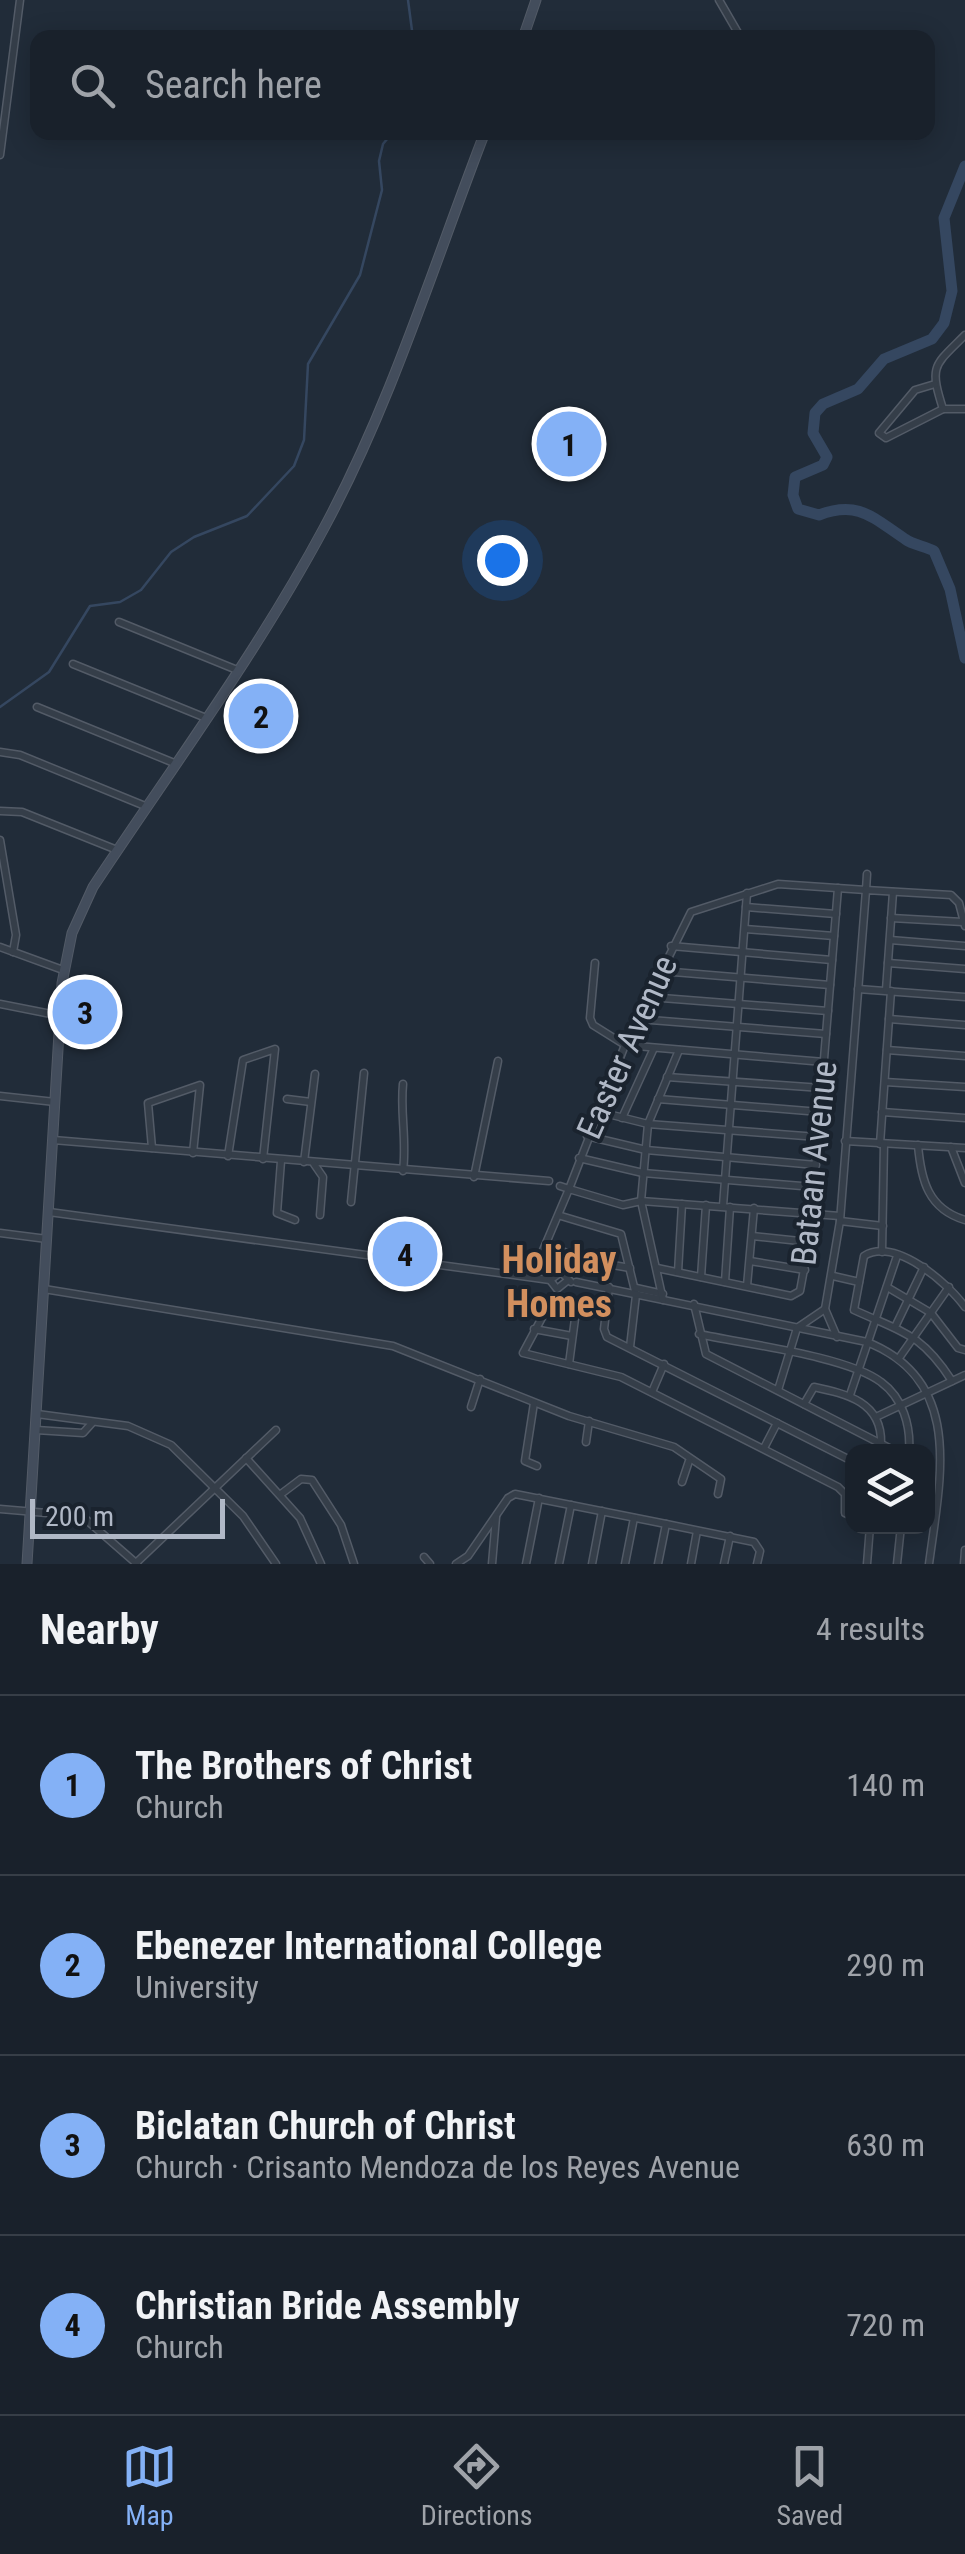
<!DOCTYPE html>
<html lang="en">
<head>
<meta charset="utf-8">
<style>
	:root { --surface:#19212b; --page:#222933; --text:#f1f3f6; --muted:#9fa3a9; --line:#373e47; --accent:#84b1f6 }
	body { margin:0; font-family:"Roboto Condensed",sans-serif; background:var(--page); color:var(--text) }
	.controls { position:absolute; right:30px; bottom:30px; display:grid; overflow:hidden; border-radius:20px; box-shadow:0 5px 25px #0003 }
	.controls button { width:90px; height:90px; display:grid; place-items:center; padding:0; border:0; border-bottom:2px solid var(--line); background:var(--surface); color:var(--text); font:50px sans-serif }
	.scale { position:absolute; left:30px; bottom:25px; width:195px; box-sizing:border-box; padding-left:10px; border:5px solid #b0b8c6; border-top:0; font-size:28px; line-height:35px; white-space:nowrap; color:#b0b8c6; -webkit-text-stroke:8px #1a232e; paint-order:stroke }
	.you { position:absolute; left:502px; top:560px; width:35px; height:35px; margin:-25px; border:8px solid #fff; border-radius:50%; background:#1a73e8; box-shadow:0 0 0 15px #1a73e833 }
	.badge { display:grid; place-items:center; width:65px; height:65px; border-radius:50%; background:var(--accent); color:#111; font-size:32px; font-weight:700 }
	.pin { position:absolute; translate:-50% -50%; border:5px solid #fff; box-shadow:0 2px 10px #0006 }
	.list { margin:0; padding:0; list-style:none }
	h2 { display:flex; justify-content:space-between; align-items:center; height:130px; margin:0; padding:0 40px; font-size:42px }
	h2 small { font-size:32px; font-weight:400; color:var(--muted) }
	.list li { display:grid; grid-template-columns:65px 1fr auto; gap:30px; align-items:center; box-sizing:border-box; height:180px; padding:0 40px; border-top:2px solid var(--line) }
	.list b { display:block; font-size:38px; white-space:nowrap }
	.list p { margin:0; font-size:32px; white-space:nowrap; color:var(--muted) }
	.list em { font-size:32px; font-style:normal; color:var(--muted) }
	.icon { flex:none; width:55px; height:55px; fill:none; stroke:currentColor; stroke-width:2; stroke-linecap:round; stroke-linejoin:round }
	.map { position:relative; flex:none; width:965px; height:1564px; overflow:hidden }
	.search { position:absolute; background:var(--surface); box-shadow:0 5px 25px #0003; left:30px; right:30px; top:30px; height:110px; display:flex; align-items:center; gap:25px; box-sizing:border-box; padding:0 35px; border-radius:20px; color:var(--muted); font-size:38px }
	.sheet { height:850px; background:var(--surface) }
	nav { display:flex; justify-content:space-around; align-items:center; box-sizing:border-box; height:140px; border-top:2px solid var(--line); background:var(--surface); font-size:28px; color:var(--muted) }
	nav a { display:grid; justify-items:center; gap:5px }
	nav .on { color:var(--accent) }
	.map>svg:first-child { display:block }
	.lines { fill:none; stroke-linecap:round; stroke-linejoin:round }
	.stream { stroke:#354760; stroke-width:2.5 }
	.river { stroke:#354760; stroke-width:11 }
	.minor-casing { stroke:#535b67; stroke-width:9 }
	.secondary-casing { stroke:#535b67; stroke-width:11 }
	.minor { stroke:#353e49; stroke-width:6 }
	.secondary { stroke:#434d5c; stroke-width:9 }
	.labels { text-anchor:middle; stroke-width:8; stroke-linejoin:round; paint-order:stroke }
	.street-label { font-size:35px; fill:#b0b8c6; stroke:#1a232e }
	.neighbourhood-label { font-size:38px; font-weight:bold; fill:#d28f5e; stroke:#1a232e }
</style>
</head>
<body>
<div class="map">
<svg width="965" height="1564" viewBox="0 0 965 1564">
	<rect width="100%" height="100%" fill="#212c39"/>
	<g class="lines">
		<g class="stream">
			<polyline points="408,0 413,38"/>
			<polyline points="0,707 49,672 90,606 120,602 141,590 171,552 194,537 247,516 294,466 304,440 308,364 360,275 382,190 379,161 383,144 393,132"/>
		</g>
		<path class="river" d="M 965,166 L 944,218 L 952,291 L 944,323 L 932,339 L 884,359 L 858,389 L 823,404 L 815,413 L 813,433 L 827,457 L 823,465 L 795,477 L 793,495 L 798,509 L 819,515 C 859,500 873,518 905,539 C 913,545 925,546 934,551 L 950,589 L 965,658"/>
		<g class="minor-casing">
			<g id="minor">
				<polyline points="719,0 741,38"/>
				<polyline points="0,155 20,0"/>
				<path d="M 965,335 C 934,366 929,365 943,409 L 965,409"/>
				<polyline points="935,384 915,390 879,433 886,438 943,409"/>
				<polyline points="119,622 237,670"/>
				<polyline points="73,664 206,718"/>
				<polyline points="37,707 174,763"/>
				<polyline points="0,752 20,755 145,806"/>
				<polyline points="0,811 22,812 117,850"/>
				<polyline points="0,840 16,935 13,952"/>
				<polyline points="746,907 836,914"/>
				<polyline points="891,918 963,922"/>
				<polyline points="745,929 834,936"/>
				<polyline points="890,940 965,946"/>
				<polyline points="671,946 832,960"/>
				<polyline points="0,947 63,970"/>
				<polyline points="595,963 590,1018 593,1025 625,1045 824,1062"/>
				<polyline points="888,963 965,969"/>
				<polyline points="661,971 830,985"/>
				<polyline points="858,989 965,997"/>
				<polyline points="886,990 893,892"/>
				<polyline points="649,997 828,1011"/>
				<polyline points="0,1004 61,1016"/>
				<polyline points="638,1019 826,1034"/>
				<polyline points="889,1019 965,1025"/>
				<polyline points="679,1050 648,1124 641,1201 840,1216"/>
				<polyline points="887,1050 965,1056"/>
				<polyline points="667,1077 822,1088"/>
				<polyline points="885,1082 965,1087"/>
				<path d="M 403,1084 C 400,1113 407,1140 403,1171"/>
				<polyline points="0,1096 55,1102"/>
				<polyline points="287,1099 311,1102"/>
				<polyline points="658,1099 820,1112"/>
				<polyline points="596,1111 648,1124 818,1137"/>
				<polyline points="882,1112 965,1118"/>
				<polyline points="622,1118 654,1048"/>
				<polyline points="587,1136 646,1150 816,1165"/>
				<polyline points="53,1140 549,1181"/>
				<polyline points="845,1141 965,1148"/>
				<polyline points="880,1144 891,991"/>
				<path d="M 918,1145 C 921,1180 928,1209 965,1220"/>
				<polyline points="951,1147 965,1183"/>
				<polyline points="152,1148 148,1103 200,1085 193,1153"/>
				<polyline points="228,1156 243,1060 275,1049 263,1159"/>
				<polyline points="579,1158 643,1173 814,1187"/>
				<polyline points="281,1161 277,1213 295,1220"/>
				<polyline points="304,1162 315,1074"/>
				<polyline points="314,1164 323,1177 320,1215"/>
				<polyline points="474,1177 498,1061"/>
				<polyline points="351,1202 364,1073"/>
				<polyline points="723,1206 747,893"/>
				<polyline points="49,1212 550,1280"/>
				<polyline points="561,1216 621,1234 636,1295 630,1347"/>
				<polyline points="840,1221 883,1226"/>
				<polyline points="0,1233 47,1239"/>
				<polyline points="752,1236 809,1242"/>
				<polyline points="547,1245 584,1260 630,1268"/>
				<polyline points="882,1252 884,1144"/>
				<polyline points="750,1261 805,1270"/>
				<polyline points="538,1262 569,1189 560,1186"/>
				<polyline points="657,1268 791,1296 800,1291 809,1242 838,888"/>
				<polyline points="678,1272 682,1204"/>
				<polyline points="833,1276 859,1282"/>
				<polyline points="701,1277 706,1205"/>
				<polyline points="567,1281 557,1289 550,1280 561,1272 571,1282"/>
				<path d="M 576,1282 L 867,1342 C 965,1381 940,1479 929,1564"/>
				<polyline points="725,1282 730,1207"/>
				<polyline points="747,1286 754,1208"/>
				<polyline points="609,1287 604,1329 607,1337 852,1461"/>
				<polyline points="887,1287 931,1313 958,1348 965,1350"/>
				<polyline points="636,1288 663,1294"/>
				<polyline points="44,1289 393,1346 569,1416 674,1447 721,1479 718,1494"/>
				<polyline points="663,1300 641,1201 623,1205 569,1189 625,1045 691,912 778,884 866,890 867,874"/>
				<polyline points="694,1304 706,1354 897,1452"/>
				<polyline points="606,1310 545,1312 523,1353 621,1377 838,1487 845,1494 845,1513 852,1516"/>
				<polyline points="896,1325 924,1267"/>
				<polyline points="534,1329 572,1336"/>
				<path d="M 699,1334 C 744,1344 847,1356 881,1382 C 903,1398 911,1426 909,1452"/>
				<polyline points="837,1337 825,1309 840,1221 866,890 951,895 959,903 965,926"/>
				<polyline points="899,1358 949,1287"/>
				<polyline points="569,1364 576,1311"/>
				<path d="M 952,1381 C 921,1333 902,1332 854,1310 L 864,1256 C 895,1237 948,1283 965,1307"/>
				<polyline points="778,1390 797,1328 825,1309"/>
				<polyline points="652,1392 664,1364"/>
				<polyline points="850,1395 897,1256"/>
				<polyline points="534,1403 525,1461 537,1466"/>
				<path d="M 804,1404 L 814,1387 C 847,1394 882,1402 881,1443"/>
				<polyline points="471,1407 480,1379"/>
				<polyline points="37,1414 128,1426 171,1445 243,1516 276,1564"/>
				<polyline points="876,1417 965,1375"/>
				<polyline points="36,1430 83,1433 92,1423"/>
				<polyline points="586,1442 589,1421"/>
				<polyline points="764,1448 777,1423"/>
				<polyline points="246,1458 300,1518 321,1564"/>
				<polyline points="682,1482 689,1461"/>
				<polyline points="281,1494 301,1479 312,1480 341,1525 354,1564"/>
				<polyline points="0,1509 82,1516 137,1564"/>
				<polyline points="666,1524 754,1542 760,1551 757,1564"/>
				<polyline points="424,1557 430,1564"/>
				<polyline points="136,1563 276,1430"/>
				<polyline points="456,1564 468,1556 508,1498 515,1494 666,1524 658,1564"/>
				<polyline points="492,1564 496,1517"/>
				<polyline points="526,1564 539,1498"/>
				<polyline points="559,1564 571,1505"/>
				<polyline points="592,1564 602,1511"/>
				<polyline points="625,1564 634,1518"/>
				<polyline points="691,1564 697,1531"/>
				<polyline points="724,1564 730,1536"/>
				<polyline points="867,1564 870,1526"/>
				<polyline points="897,1564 901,1526"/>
				<polyline points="964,1564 965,1550"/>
			</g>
		</g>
		<g class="secondary-casing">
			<g id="secondary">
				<polyline points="523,38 536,0"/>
				<path d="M 27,1564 L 62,983 L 72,933 L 93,887 C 171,769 257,653 324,528 C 391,404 434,264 485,132"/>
			</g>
		</g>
		<use href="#minor" class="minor"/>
		<use href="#secondary" class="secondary"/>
	</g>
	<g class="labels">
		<g class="street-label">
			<text transform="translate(627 1047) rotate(-66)" y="12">Easter Avenue</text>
			<text transform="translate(814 1163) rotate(-84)" y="12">Bataan Avenue</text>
		</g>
		<g class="neighbourhood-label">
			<text x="559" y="1273">Holiday<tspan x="559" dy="44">Homes</tspan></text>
		</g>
	</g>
</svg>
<div class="controls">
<button><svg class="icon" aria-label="layers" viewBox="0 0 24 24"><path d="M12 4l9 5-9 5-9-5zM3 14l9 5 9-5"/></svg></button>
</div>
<div class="scale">200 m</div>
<div class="you"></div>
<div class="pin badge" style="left:569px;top:444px">1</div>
<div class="pin badge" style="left:261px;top:716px">2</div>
<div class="pin badge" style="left:85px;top:1012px">3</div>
<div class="pin badge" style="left:405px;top:1254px">4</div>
<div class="search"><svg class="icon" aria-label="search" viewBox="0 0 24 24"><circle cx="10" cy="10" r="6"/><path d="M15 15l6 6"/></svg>Search here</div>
</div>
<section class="sheet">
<h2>Nearby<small>4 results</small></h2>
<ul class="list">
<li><span class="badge">1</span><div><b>The Brothers of Christ</b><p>Church</p></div><em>140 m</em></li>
<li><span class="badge">2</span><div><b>Ebenezer International College</b><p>University</p></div><em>290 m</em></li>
<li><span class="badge">3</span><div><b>Biclatan Church of Christ</b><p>Church · Crisanto Mendoza de los Reyes Avenue</p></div><em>630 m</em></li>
<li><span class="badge">4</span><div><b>Christian Bride Assembly</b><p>Church</p></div><em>720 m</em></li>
</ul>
</section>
<nav>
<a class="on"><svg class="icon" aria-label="map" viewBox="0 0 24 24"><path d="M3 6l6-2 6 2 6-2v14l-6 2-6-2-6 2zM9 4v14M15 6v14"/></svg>Map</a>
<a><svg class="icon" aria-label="directions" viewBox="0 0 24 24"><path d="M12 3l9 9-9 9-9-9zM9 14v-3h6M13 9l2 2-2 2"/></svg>Directions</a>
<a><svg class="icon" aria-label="saved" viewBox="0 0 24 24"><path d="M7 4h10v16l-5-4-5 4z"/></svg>Saved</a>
</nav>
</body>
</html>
